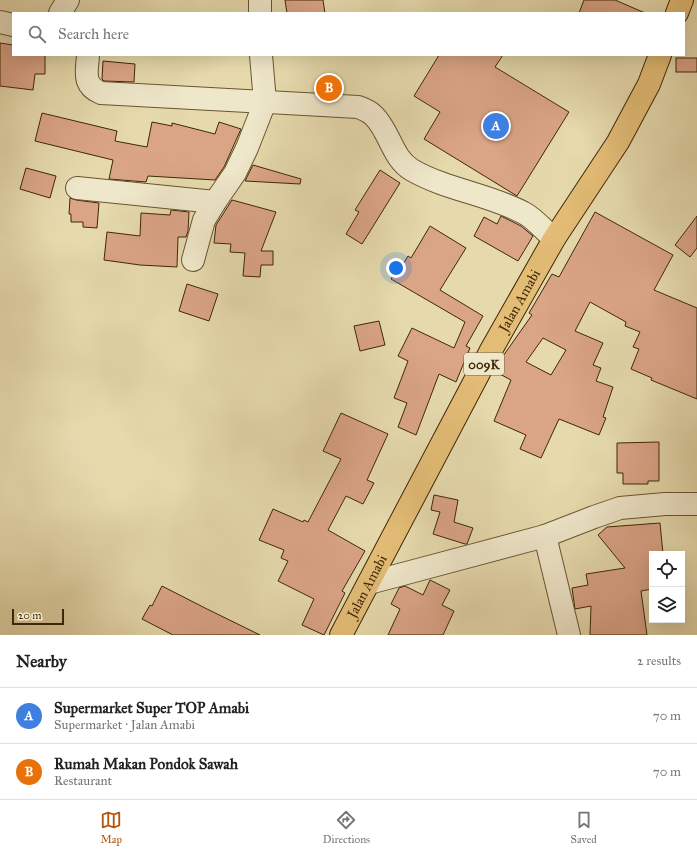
<!DOCTYPE html>
<html lang="en">
<head>
<meta charset="utf-8">
<style>
	:root { --surface:#fff; --page:#f2f2f2; --text:#222; --muted:#767676; --line:#e0e0e0; --accent:#b45309 }
	body { margin:0; font-family:"IM FELL Great Primer",serif; background:var(--page); color:var(--text) }
	.controls { position:absolute; right:12px; bottom:12px; display:grid; overflow:hidden; border-radius:0px; box-shadow:0 4px 16px #0002 }
	.controls button { width:36px; height:36px; display:grid; place-items:center; padding:0; border:0; border-bottom:1px solid var(--line); background:var(--surface); color:var(--text); font:20px sans-serif }
	.scale { position:absolute; left:12px; bottom:10px; width:52px; box-sizing:border-box; padding-left:4px; border:2px solid #3f2707; border-top:0; font-size:11px; line-height:14px; white-space:nowrap; color:#3f2707; -webkit-text-stroke:3px #efe7ca; paint-order:stroke }
	.you { position:absolute; left:396px; top:268px; width:14px; height:14px; margin:-10px; border:3px solid #fff; border-radius:50%; background:#1a73e8; box-shadow:0 0 0 6px #1a73e833 }
	.badge { display:grid; place-items:center; width:26px; height:26px; border-radius:50%; background:var(--accent); color:#fff; font-size:13px; font-weight:700 }
	.pin { position:absolute; translate:-50% -50%; border:2px solid #fff; box-shadow:0 1px 4px #0006 }
	.list { margin:0; padding:0; list-style:none }
	h2 { display:flex; justify-content:space-between; align-items:center; height:52px; margin:0; padding:0 16px; font-size:17px }
	h2 small { font-size:13px; font-weight:400; color:var(--muted) }
	.list li { display:grid; grid-template-columns:26px 1fr auto; gap:12px; align-items:center; box-sizing:border-box; height:56px; padding:0 16px; border-top:1px solid var(--line) }
	.list b { display:block; font-size:15px; white-space:nowrap }
	.list p { margin:0; font-size:13px; white-space:nowrap; color:var(--muted) }
	.list em { font-size:13px; font-style:normal; color:var(--muted) }
	.icon { flex:none; width:22px; height:22px; fill:none; stroke:currentColor; stroke-width:2; stroke-linecap:round; stroke-linejoin:round }
	.map { position:relative; flex:none; width:697px; height:635px; overflow:hidden }
	.search { position:absolute; background:var(--surface); box-shadow:0 4px 16px #0002; left:12px; right:12px; top:12px; height:44px; display:flex; align-items:center; gap:10px; box-sizing:border-box; padding:0 14px; border-radius:0px; color:var(--muted); font-size:15px }
	.sheet { height:164px; background:var(--surface) }
	nav { display:flex; justify-content:space-around; align-items:center; box-sizing:border-box; height:56px; border-top:1px solid var(--line); background:var(--surface); font-size:11px; color:var(--muted) }
	nav a { display:grid; justify-items:center; gap:2px }
	nav .on { color:var(--accent) }
	.map>svg:first-child { display:block }
	.building { fill:#daa487; stroke:#3f2707; fill-rule:evenodd }
	.lines { fill:none; stroke-linecap:round; stroke-linejoin:round }
	.minor-casing { stroke:#695430; stroke-width:24 }
	.major-casing { stroke:#3f2707; stroke-width:24 }
	.minor { stroke:#efe7ca; stroke-width:22 }
	.major { stroke:#e3bd76; stroke-width:22 }
	.labels { text-anchor:middle; stroke-width:3; stroke-linejoin:round; paint-order:stroke }
	.shield { fill:#efe7ca; stroke:#746142; stroke-width:1 }
	.shield-label { font-size:13px; font-weight:bold; fill:#3f2707 }
	.street-label { font-size:14px; fill:#3f2707; stroke:#efe7ca }
</style>
</head>
<body>
<div class="map">
<svg width="697" height="635" viewBox="0 0 697 635">
	<rect width="100%" height="100%" fill="#e6daad"/>
	<filter id="stains"><feTurbulence type="fractalNoise" baseFrequency=".005" numOctaves="4"/><feColorMatrix values="0 0 0 0 .2 0 0 0 0 .09 0 0 0 0 .02 0 0 0 .5 -.17"/></filter>
	<radialGradient id="worn" r=".72"><stop offset=".6" stop-color="#630" stop-opacity="0"/><stop offset="1" stop-color="#630" stop-opacity=".3"/></radialGradient>
	<g class="building">
		<polygon points="285,0 323,0 325,13 287,13"/>
		<polygon points="584,0 615,0 645,13 579,13"/>
		<polygon points="0,43 13,45 13,55 45,55 45,74 35,74 33,90 0,86"/>
		<polygon points="439,55 503,55 495,67 569,112 517,196 424,139 440,112 414,96"/>
		<rect x="676" y="58" width="21" height="14"/>
		<polygon points="103,61 135,64 134,82 104,81 102,79"/>
		<polygon points="42,113 117,131 115,141 147,147 152,122 172,126 172,123 215,134 219,122 241,129 224,167 215,180 148,176 146,182 109,179 113,160 35,141"/>
		<polygon points="253,165 301,179 300,184 245,181"/>
		<polygon points="26,168 56,176 50,198 20,189"/>
		<polygon points="380,170 400,183 362,244 346,234 359,212 355,210"/>
		<polygon points="70,198 76,200 99,203 97,228 83,227 83,222 71,222 71,214 69,214"/>
		<polygon points="232,200 276,212 261,251 273,251 273,265 261,265 260,277 243,276 245,253 230,252 231,244 214,243 216,225"/>
		<polygon points="171,210 189,212 188,231 186,237 178,237 177,267 140,265 104,260 107,232 140,236 141,213 170,215"/>
		<path d="M 595,212 L 673,255 L 654,290 L 697,308 L 697,399 L 651,380 L 652,378 L 631,369 L 639,349 L 633,347 L 640,332 L 625,326 L 626,322 L 590,302 L 575,331 L 603,343 L 593,365 L 601,368 L 596,381 L 613,387 L 603,417 L 606,418 L 599,435 L 559,419 L 541,458 L 520,449 L 526,435 L 494,421 L 511,380 L 494,371 L 502,356 L 503,356 L 532,315 L 529,313 L 552,274 L 559,277 ZM 543,338 L 566,350 L 551,375 L 526,362 Z"/>
		<polygon points="501,216 521,226 533,236 518,261 474,236 484,217 497,224"/>
		<polygon points="697,216 697,248 690,257 675,245"/>
		<polygon points="430,226 466,248 440,290 483,316 466,346 470,348 456,382 439,374 416,435 398,427 407,403 394,398 408,361 398,356 412,328 454,348 465,322 391,279 400,264 402,266 408,256 411,258"/>
		<polygon points="187,284 218,294 209,321 179,311"/>
		<polygon points="379,321 385,345 360,351 354,326"/>
		<polygon points="341,413 388,434 367,480 374,483 363,504 346,496 328,530 365,551 342,591 345,593 324,635 302,625 314,599 278,581 288,561 281,558 284,550 259,540 273,509 303,522 304,520 308,522 341,459 323,451"/>
		<polygon points="659,442 659,481 648,481 648,484 623,484 623,473 617,473 617,443"/>
		<polygon points="434,495 458,500 454,522 473,528 467,544 465,544 433,534 440,512 431,510"/>
		<polygon points="660,523 663,554 652,554 652,589 641,591 647,635 590,635 591,606 575,609 572,588 588,585 586,574 625,568 598,535 607,527"/>
		<polygon points="430,580 450,590 442,605 454,611 443,635 388,635 400,609 391,604 399,588 405,586 423,595"/>
		<polygon points="162,586 205,608 260,635 173,635 142,619 150,605 152,606"/>
	</g>
	<g class="lines">
		<g class="minor-casing">
			<g id="minor">
				<polyline points="260,0 260,13"/>
				<polyline points="60,13 68,0"/>
				<polyline points="0,22 13,25"/>
				<path d="M 88,55 C 87,72 82,85 101,93 L 358,107 C 364,109 369,111 374,116 C 390,132 392,158 412,170 C 447,190 488,194 524,213 C 534,218 545,231 554,239"/>
				<polyline points="77,188 215,202"/>
				<polyline points="193,260 204,220 215,202 235,173 247,148 265,102 261,55"/>
				<polyline points="545,536 569,635"/>
				<polyline points="369,583 545,536 594,517 620,508 665,504 697,504"/>
			</g>
		</g>
		<g class="major-casing">
			<g id="major">
				<polyline points="677,13 682,0"/>
				<path id="s1" d="M 341,635 L 490,352 L 554,239 L 618,142 L 649,84 L 660,55"/>
			</g>
		</g>
		<use href="#minor" class="minor"/>
		<use href="#major" class="major"/>
	</g>
	<g class="labels">
		<rect class="shield" x="464" y="353" width="40" height="22" rx="3"/>
		<g class="shield-label">
			<text x="484" y="369">009K</text>
		</g>
		<g class="street-label">
			<text dy="5" stroke="none"><textPath href="#s1" startOffset="379">Jalan Amabi</textPath></text>
			<text dy="5" stroke="none"><textPath href="#s1" startOffset="55">Jalan Amabi</textPath></text>
		</g>
	</g>
	<rect width="100%" height="100%" filter="url(#stains)"/>
	<rect width="100%" height="100%" fill="url(#worn)"/>
</svg>
<div class="controls">
<button><svg class="icon" aria-label="locate" viewBox="0 0 24 24"><circle cx="12" cy="12" r="6"/><path d="M12 2v4M12 18v4M2 12h4M18 12h4"/></svg></button>
<button><svg class="icon" aria-label="layers" viewBox="0 0 24 24"><path d="M12 4l9 5-9 5-9-5zM3 14l9 5 9-5"/></svg></button>
</div>
<div class="scale">20 m</div>
<div class="you"></div>
<div class="pin badge" style="left:496px;top:126px;background:#3f7fe0">A</div>
<div class="pin badge" style="left:329px;top:88px;background:#e8710a">B</div>
<div class="search"><svg class="icon" aria-label="search" viewBox="0 0 24 24"><circle cx="10" cy="10" r="6"/><path d="M15 15l6 6"/></svg>Search here</div>
</div>
<section class="sheet">
<h2>Nearby<small>2 results</small></h2>
<ul class="list">
<li><span class="badge" style="background:#3f7fe0">A</span><div><b>Supermarket Super TOP Amabi</b><p>Supermarket · Jalan Amabi</p></div><em>70 m</em></li>
<li><span class="badge" style="background:#e8710a">B</span><div><b>Rumah Makan Pondok Sawah</b><p>Restaurant</p></div><em>70 m</em></li>
</ul>
</section>
<nav>
<a class="on"><svg class="icon" aria-label="map" viewBox="0 0 24 24"><path d="M3 6l6-2 6 2 6-2v14l-6 2-6-2-6 2zM9 4v14M15 6v14"/></svg>Map</a>
<a><svg class="icon" aria-label="directions" viewBox="0 0 24 24"><path d="M12 3l9 9-9 9-9-9zM9 14v-3h6M13 9l2 2-2 2"/></svg>Directions</a>
<a><svg class="icon" aria-label="saved" viewBox="0 0 24 24"><path d="M7 4h10v16l-5-4-5 4z"/></svg>Saved</a>
</nav>
</body>
</html>
